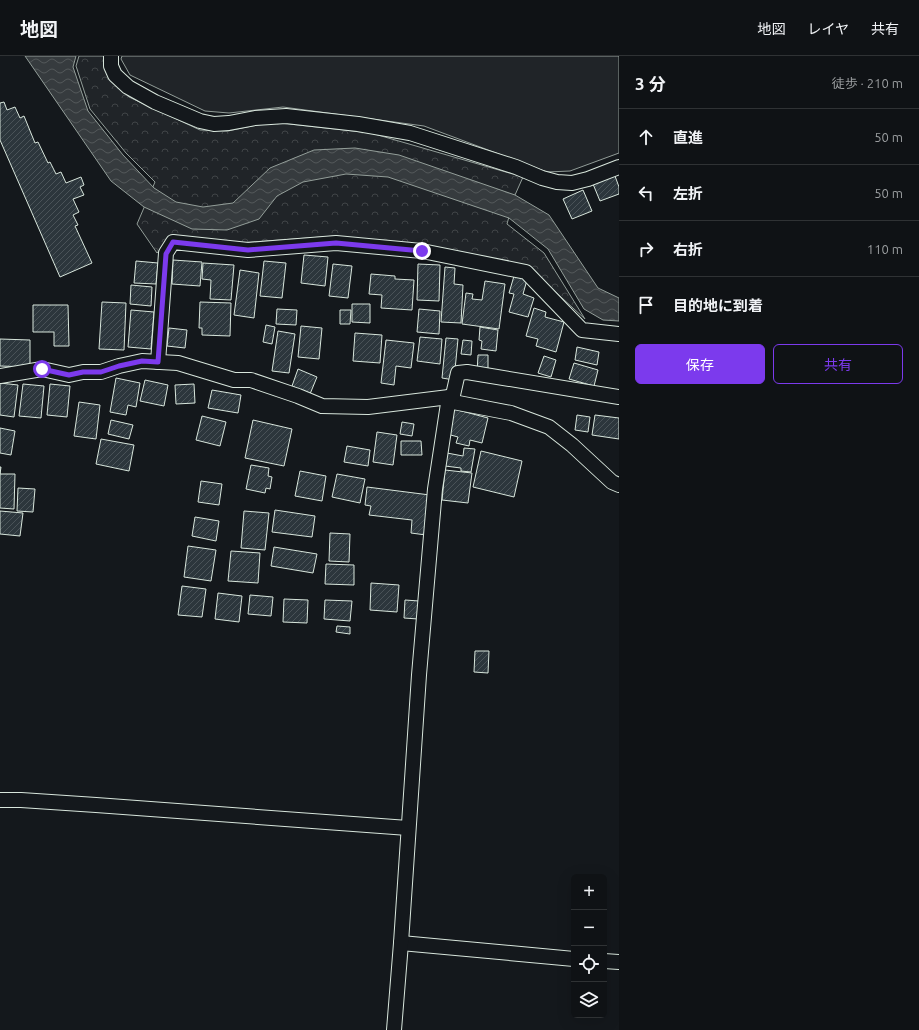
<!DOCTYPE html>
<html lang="ja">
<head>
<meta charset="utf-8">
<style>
	:root { --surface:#0f1215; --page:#1d2022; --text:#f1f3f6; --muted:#9b9ea0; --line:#2f3234; --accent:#7c3aed }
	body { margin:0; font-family:Ubuntu,"Noto Sans JP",sans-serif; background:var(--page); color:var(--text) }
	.controls { position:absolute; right:12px; bottom:12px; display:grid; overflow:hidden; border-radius:6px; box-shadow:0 4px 16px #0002 }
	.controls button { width:36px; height:36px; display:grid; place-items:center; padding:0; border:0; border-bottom:1px solid var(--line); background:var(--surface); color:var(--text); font:20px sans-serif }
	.stop { position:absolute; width:12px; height:12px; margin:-9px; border:3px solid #7c3aed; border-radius:50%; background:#fff }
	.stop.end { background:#7c3aed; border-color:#fff; box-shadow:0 1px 4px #0008 }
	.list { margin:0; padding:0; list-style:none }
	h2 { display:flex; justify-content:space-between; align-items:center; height:52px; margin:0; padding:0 16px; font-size:17px }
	h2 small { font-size:13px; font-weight:400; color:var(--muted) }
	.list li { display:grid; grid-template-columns:26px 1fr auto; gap:12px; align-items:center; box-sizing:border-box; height:56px; padding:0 16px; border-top:1px solid var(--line) }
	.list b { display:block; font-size:15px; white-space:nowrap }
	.list em { font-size:13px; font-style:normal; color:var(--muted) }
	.actions { display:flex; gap:8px; padding:12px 16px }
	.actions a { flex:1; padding:9px 0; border:1px solid var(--accent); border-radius:6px; text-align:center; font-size:14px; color:var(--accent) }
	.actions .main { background:var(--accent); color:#fff }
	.icon { flex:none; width:22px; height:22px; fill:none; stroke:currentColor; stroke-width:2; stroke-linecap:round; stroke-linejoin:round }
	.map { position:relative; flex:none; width:619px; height:974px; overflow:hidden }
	header { display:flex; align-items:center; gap:24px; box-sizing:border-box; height:56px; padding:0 20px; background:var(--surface); border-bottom:1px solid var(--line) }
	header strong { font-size:19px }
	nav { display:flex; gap:22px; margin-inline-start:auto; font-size:14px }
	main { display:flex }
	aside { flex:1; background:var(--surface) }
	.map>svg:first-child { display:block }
	.grass { fill:#202428; stroke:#939e99 }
	.forest { fill:url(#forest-crowns); stroke:#939e99 }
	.water { fill:url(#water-waves); stroke:#939e99 }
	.building { fill:url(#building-hatch); stroke:#d8e6dc }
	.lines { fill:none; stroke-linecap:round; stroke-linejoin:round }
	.street-casing { stroke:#d8e6dc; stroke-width:16 }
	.street { stroke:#14181c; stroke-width:14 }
	.route { stroke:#7c3aed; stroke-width:5 }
</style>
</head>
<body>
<header>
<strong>地図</strong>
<nav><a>地図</a><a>レイヤ</a><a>共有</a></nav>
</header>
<main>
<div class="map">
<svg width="619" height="974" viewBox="0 0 619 974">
	<defs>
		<pattern id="forest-crowns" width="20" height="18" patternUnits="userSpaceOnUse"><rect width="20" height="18" fill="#202428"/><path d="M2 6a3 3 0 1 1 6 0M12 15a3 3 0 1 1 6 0" fill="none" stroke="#404447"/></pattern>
		<pattern id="water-waves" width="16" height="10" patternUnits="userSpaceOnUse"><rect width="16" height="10" fill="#363b3e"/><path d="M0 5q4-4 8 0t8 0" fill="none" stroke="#525759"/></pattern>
		<pattern id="building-hatch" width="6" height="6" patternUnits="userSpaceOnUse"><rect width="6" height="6" fill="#2c363c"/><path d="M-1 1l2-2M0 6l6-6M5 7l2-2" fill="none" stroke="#4a5358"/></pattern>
	</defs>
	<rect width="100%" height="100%" fill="#14181c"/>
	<polygon class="grass" points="122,0 619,0 619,97 570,115 547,116 424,70 283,51 229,57 205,55 130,19 121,3"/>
	<polygon class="forest" points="79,0 105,0 109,19 129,41 200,74 228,75 271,66 371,77 523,121 515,139 507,168 544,197 585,263 527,210 428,190 335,180 238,187 173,179 157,197 137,168 155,126 126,97 90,53 76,10"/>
	<polygon class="water" points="25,0 76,0 73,11 88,55 123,99 154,132 176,146 203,151 233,147 270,112 314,94 355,92 399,99 515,139 549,159 598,232 619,242 619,265 603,264 584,253 548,193 509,162 388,121 346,118 303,126 277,140 259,163 227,174 192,173 144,151 111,125"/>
	<g class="building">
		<polygon points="4,46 7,54 15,51 20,62 24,60 35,87 38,86 48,107 50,106 56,118 61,116 66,127 81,121 84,129 80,131 84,139 73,143 79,156 73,159 78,169 75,170 92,207 60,221 0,84 0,47"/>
		<polygon points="615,120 619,131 619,138 600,145 593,128"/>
		<polygon points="583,134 592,155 572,163 563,143"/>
		<polygon points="304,199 328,201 325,230 301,227"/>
		<polygon points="173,204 202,206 200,230 172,228"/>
		<polygon points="136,205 158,207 156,228 134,227"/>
		<polygon points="264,205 286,207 282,242 260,240"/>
		<polygon points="203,207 234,209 231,244 210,243 211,224 202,223"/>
		<polygon points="333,208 352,210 348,242 329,240"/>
		<polygon points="418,208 440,209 439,245 417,244"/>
		<polygon points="445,211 455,212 454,228 463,229 461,267 441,266"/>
		<polygon points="240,214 259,217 254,262 234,259"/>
		<polygon points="371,218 395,220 395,223 414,224 412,254 381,252 382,239 369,238"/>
		<polygon points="514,220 527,224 523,238 534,242 528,261 509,256 514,238 509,237"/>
		<polygon points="485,225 505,228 499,273 462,268 466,237 473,238 472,243 482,244"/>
		<polygon points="131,229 152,231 151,250 130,248"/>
		<polygon points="102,246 126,247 124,294 99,293"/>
		<polygon points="200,246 231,247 230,280 202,279 202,272 199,272"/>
		<polygon points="352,248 370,248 370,267 352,266"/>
		<polygon points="33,249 68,249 69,290 54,290 54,276 33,276"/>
		<polygon points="534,252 546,256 545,261 564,266 556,296 536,290 538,283 526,280"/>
		<polygon points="277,253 297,254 296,269 276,268"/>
		<polygon points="419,253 440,255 439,278 417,276"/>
		<polygon points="131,254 154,256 151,293 128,291"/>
		<polygon points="340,254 351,254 350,268 340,268"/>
		<polygon points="266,269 275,271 272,288 263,286"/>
		<polygon points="301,270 322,272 319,303 298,301"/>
		<polygon points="480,271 498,274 496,295 481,293 482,285 479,284"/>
		<polygon points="169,272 187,274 185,292 167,290"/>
		<polygon points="278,275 295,278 289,317 272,315"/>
		<polygon points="355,277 382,279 380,307 353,305"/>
		<polygon points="420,281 442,283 440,308 417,305"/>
		<polygon points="446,282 458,283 454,324 442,322"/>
		<polygon points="0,283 30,284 30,311 0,310"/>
		<polygon points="386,284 414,287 411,312 396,310 394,329 381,327"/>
		<polygon points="463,284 472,285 471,299 461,298"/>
		<polygon points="577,291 599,296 597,309 575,304"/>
		<polygon points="478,299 488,299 488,317 477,317"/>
		<polygon points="544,300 556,304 551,321 538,317"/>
		<polygon points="574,307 598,314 594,330 569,323"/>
		<polygon points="298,313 317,321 310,338 292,330"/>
		<polygon points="116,322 140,327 136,351 128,349 126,359 110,356"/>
		<polygon points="145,324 168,329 164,350 140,345"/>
		<polygon points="0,327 18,329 14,361 0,359"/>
		<polygon points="23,328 44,330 41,362 19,360"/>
		<polygon points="50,328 70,330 67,361 47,359"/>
		<polygon points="194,328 195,347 176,348 175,329"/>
		<polygon points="212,334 241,339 238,357 208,352"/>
		<polygon points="79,346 100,349 96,383 74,380"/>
		<polygon points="454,353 488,362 482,387 470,384 469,390 456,387 458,381 447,378"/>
		<polygon points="577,359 590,361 588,376 575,374"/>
		<polygon points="595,359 619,362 619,383 592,379"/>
		<polygon points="202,360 226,366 220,390 196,384"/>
		<polygon points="111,364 133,369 129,383 108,378"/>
		<polygon points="253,364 292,373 284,410 245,402"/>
		<polygon points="402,366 414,368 412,380 400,378"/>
		<polygon points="0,372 15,375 11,399 0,397"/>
		<polygon points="377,376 397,379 393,409 373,406"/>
		<polygon points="101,383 134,389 129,415 96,408"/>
		<polygon points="401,385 421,385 422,399 401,399"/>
		<polygon points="347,390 370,394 368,410 344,406"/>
		<polygon points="464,392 475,393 471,416 461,415 461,412 445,410 447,397 463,400"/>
		<polygon points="481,395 522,405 514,441 473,431"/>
		<polygon points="251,409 269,412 268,420 272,421 270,433 266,432 265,437 246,433"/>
		<polygon points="0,411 1,411 0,418 15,418 14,453 0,452"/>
		<polygon points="445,414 472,417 468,447 442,444"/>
		<polygon points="300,415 326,420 322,445 295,440"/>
		<polygon points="337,418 365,423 360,447 332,441"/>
		<polygon points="201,425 222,428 219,449 198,446"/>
		<polygon points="367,431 430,439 426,479 411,477 412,464 369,459 371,450 365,449"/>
		<polygon points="18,432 35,433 33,456 17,455"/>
		<polygon points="275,454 315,460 312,481 272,476"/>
		<polygon points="0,455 23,457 20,480 0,478"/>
		<polygon points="244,455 269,457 265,494 241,492"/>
		<polygon points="195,461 219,465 216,485 192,480"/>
		<polygon points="330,477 350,478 349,506 329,505"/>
		<polygon points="188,490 216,494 211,525 184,521"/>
		<polygon points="274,491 317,498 313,517 271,510"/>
		<polygon points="231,495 260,497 258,527 228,525"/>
		<polygon points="326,508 354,509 354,529 325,528"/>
		<polygon points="371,527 399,529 397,556 370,554"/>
		<polygon points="182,530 206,533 202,561 178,559"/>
		<polygon points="218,537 242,540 239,566 215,563"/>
		<polygon points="250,539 273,541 271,560 248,558"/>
		<polygon points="284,543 308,544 307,567 283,566"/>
		<polygon points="325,544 352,545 350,565 324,563"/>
		<polygon points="405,544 419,545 418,563 404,562"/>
		<polygon points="337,570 350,571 350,578 336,576"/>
		<polygon points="475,595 489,595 488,617 474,616"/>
	</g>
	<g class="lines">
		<g class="street-casing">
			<g id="street">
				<polyline points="111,0 111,10 115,19 128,31 155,46 200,65 214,68 229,67 255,62 286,60 358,68 410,77 516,111 542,122 557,126 572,127 588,123 619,111"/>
				<polyline points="158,306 166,197 173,186 248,194 336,187 422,195 526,216 582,274 619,278"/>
				<polyline points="0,320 42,313 69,319 83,316 101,316 119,310 142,305 178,307 234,324 251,324 298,340 322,350 368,351 449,341"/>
				<polyline points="448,345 511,357 549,371 572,389 612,426 619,429"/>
				<polyline points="0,744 21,744 96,749 408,772"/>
				<polyline points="401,887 574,903"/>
				<polyline points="604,905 619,906"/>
				<polyline points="394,974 401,887 419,619 435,433 449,341 453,339 458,317 467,316 619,341"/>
			</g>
		</g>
		<use href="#street" class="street"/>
	</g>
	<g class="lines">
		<polyline class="route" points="42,313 69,319 83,316 101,316 119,310 142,305 158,306 166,198 173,186 248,194 336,187 422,195"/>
	</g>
</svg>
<div class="controls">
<button>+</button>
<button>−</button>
<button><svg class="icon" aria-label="locate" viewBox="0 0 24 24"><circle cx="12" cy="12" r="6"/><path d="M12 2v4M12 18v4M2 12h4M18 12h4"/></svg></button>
<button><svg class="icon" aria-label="layers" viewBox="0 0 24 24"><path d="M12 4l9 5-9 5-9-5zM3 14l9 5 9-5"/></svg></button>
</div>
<div class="stop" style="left:42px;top:313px"></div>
<div class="stop end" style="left:422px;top:195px"></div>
</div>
<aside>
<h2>3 分<small>徒歩 · 210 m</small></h2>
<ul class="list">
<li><svg class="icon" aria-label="ahead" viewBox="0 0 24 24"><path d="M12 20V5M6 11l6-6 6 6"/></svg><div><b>直進</b></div><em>50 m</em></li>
<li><svg class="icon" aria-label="left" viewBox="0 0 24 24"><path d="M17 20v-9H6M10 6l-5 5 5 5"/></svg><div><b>左折</b></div><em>50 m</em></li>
<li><svg class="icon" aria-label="right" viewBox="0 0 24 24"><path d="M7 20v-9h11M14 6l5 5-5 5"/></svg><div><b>右折</b></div><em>110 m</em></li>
<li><svg class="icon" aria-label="arrive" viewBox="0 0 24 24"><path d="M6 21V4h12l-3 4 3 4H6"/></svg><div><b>目的地に到着</b></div></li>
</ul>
<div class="actions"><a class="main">保存</a><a>共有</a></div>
</aside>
</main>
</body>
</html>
